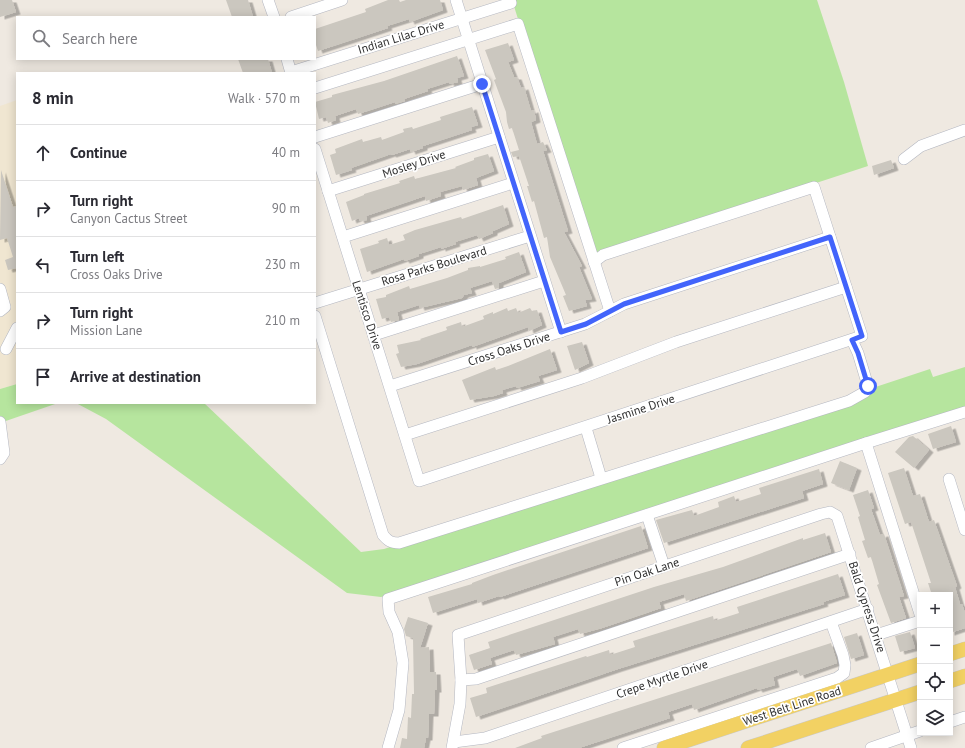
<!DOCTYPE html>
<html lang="en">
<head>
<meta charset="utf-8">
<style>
	:root { --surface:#fff; --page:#f2f2f3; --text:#2b2b33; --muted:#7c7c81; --line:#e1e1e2 }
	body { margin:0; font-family:"PT Sans",sans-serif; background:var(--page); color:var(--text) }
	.controls { position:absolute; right:12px; bottom:12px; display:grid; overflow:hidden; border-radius:0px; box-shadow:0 2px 10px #0003 }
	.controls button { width:36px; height:36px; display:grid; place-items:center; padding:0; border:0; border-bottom:1px solid var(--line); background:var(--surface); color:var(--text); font:20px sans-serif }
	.stop { position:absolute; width:12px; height:12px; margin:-9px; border:3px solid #4264fb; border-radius:50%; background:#fff }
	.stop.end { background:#4264fb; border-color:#fff; box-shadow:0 1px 4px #0008 }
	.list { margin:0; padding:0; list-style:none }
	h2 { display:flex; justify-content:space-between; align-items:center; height:52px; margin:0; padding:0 16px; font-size:17px }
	h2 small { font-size:13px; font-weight:400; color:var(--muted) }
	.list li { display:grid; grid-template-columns:26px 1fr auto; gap:12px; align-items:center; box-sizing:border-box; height:56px; padding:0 16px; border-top:1px solid var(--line) }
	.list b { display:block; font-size:15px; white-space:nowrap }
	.list p { margin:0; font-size:13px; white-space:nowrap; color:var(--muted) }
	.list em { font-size:13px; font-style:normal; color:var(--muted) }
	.icon { flex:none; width:22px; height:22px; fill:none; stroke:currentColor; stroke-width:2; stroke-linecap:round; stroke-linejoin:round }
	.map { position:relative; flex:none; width:965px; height:748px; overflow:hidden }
	.search { position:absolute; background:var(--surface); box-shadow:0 2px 10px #0003; left:16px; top:16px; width:300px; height:44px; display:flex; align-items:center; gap:10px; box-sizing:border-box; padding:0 14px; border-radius:0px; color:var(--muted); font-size:15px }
	.panel { position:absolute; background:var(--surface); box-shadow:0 2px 10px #0003; left:16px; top:72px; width:300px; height:332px; border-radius:0px }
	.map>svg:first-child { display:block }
	.education { fill:#f0e6d1 }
	.green { fill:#b6e59e }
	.building { fill:#cbc7bf; filter:url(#shadow) }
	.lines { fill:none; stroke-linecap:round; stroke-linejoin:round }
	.minor-casing { stroke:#b4b7c1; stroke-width:12 }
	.major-casing { stroke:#c9c9c9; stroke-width:15 }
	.minor { stroke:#fff; stroke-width:11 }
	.major { stroke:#f2d163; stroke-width:14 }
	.route { stroke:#4264fb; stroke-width:5 }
	.labels { text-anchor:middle; stroke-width:3.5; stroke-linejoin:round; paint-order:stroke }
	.street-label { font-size:12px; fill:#2e2e2e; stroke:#fff }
</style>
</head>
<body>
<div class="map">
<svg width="965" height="748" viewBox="0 0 965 748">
	<defs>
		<filter id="shadow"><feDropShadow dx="4.5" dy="2.5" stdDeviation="0" flood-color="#0004"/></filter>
	</defs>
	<rect width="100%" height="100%" fill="#efe9e1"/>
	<polygon class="education" points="17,100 17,384 0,389 0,106"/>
	<g class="green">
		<polygon points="512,0 817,0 844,82 868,166 593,256"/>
		<polygon points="965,367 965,408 381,597 347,593 106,419 76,403 204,403 361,552 384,549 930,369 933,377"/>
		<polygon points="17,384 17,403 58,403 0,423 0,389"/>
	</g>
	<g class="building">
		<polygon points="0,0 12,0 16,12 0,17"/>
		<polygon points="226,0 248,0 253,17 232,17"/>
		<polygon points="388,0 399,0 400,2 406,0 440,0 443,10 410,22 409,19 387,26 388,28 318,51 315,42 315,29 366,12 365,9"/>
		<polygon points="508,43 514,60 508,62 514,77 517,77 521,88 524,87 531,111 534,110 536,120 531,122 537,144 543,142 547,150 543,151 568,231 564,232 582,266 579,267 592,299 585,300 587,306 569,311 563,296 566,295 550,257 547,237 544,238 534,201 532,202 527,186 529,186 519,156 513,157 511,152 519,150 512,128 509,129 507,122 506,112 494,80 496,79 485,50"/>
		<polygon points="457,56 464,76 457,78 458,82 450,84 449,82 427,89 428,91 404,99 405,101 395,104 395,102 358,114 356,109 335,116 336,120 328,123 326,117 319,119 315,102 332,97 332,95 384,81"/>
		<polygon points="238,59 268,59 272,73 243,73"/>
		<polygon points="472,107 478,125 471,127 472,130 423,146 423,148 411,152 410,149 392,155 391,154 351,168 352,170 336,175 330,155 336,153 335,149 362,139 363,142 381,137 382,140 404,132 403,129 412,127 413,129 441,120 440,117"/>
		<polygon points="488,154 494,171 476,178 478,185 463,190 462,186 440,192 441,196 426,201 425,196 366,216 367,220 360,221 359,218 352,221 346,202 364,195 364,194 400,183 399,181 414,176 415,179 456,168 455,167 474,160 474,158"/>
		<polygon points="891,160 894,168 874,175 872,166"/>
		<polygon points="1,170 13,207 17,206 17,268 8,270 5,260 13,257 7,238 0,240"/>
		<polygon points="503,205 509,224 493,231 493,233 479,239 477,235 455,242 456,244 441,249 441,247 419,254 419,256 405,261 404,259 367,272 360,249 379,243 378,241 387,238 389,245 405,240 403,235 415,230 461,217 462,219"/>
		<polygon points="519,252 526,272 499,283 499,288 495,289 492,281 470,288 472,293 464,295 462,298 420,308 419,305 397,312 399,320 391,322 389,317 382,319 376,299 386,297 386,295 409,286 410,289 447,278 468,270 468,268 480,266 480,267 506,259 505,257"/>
		<polygon points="507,308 508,311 516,308 518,313 530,308 532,311 537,310 542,325 529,331 528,327 472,347 472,345 417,364 401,367 396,354 399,353 397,345 421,340 420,339 447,330 446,327 461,322 462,327 484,319 483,316 493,312 493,314"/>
		<polygon points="582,342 589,363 575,370 567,346"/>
		<polygon points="550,349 557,370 538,376 540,381 517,388 516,386 502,390 503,393 494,396 470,400 462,380 495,367 496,370 508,366"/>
		<polygon points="951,426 956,442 933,449 928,434"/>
		<polygon points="913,436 929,450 914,468 895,452 909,437"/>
		<polygon points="840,461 857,468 849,490 831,483"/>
		<polygon points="904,468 913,496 920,494 929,522 934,520 957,586 955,587 960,604 962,604 965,613 965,628 950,633 950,595 932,595 928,583 931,583 911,522 905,524 888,473"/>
		<polygon points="819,469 823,484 802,491 804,498 664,543 656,520 692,510 694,516 719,507 718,502 734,496 736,502 761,494 759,488"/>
		<polygon points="868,490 874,508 871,509 880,535 884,534 904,596 899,597 906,618 891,623 877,585 879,584 871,557 868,558 862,541 865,540 858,517 860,516 853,495"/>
		<polygon points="641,526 648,548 500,597 499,596 478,603 477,599 433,613 428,597 472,584 472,583 493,575"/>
		<polygon points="825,533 831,552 686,601 684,594 659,602 661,608 602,628 580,634 578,629 553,637 555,644 516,655 514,650 490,658 492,664 474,670 469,655 490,648 488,642 654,587 723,567 803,538 803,540"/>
		<polygon points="838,574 845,595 823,602 824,604 618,669 476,717 470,698 487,693 486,688 586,656 587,657 609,650 610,655 635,647 633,641 713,616 714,621 739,613 737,607"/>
		<polygon points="408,617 428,623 420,648 429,647 430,672 436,672 437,690 435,690 434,714 429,714 428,738 426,738 424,748 400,748 402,738 407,739 408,717 411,718 412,694 414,694 413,638 406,636 404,629"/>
		<polygon points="910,632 915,648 900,652 895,636"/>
		<polygon points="857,633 864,655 851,659 844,637"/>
		<polygon points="831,643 837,663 800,676 797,669 773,677 775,685 758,690 757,688 694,710 692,704 668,712 670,718 579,748 515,748 542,738 541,736"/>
	</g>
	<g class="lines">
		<g class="minor-casing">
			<g id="minor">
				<polyline points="268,0 274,17"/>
				<polyline points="456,0 561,332"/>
				<polyline points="291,17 342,0"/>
				<polyline points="287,59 291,73"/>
				<polyline points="291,72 511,3 510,0"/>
				<polyline points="315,88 518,24 610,311"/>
				<polyline points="315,137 482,84"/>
				<polyline points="315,149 419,481 862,336 814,187 603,255 594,262"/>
				<polyline points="904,159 921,146 965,130"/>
				<polyline points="328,191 499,137"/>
				<polyline points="343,237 513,183"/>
				<polyline points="0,289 5,307 0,311"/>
				<polyline points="315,303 530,236"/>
				<path d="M 315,316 L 383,535 C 388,541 391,543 399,543 L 849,401 L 865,392 L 868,386 L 858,353 L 852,340"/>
				<polyline points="374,335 544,281"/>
				<polyline points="6,349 17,328"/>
				<polyline points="390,386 585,324 624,304 830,237"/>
				<polyline points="0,422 4,453 0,459"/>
				<polyline points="586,428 601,478"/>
				<polyline points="405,435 582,378 676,342 846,287"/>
				<polyline points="866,443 965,412"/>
				<polyline points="949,479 965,530"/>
				<polyline points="647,515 664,566"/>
				<polyline points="876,635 920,621"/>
				<polyline points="461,680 476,679 850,554"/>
				<polyline points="950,722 965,717"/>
				<polyline points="454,742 485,738 868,609"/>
				<polyline points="388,748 399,710 403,663 398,632 389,612 388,599 866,443 920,614"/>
				<polyline points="452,748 460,704 461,680 458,635 821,514 830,512 837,516 911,748"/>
				<polyline points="623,748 837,678 844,673 845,665 843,655 831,622"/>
				<polyline points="871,748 920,731"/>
			</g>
		</g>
		<g class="major-casing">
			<g id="major">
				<polyline points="950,654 965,649"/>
				<polyline points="950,681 965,676"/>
				<polyline points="664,748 920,664"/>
				<polyline points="748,748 920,692"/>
			</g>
		</g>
		<use href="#minor" class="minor"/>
		<use href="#major" class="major"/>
	</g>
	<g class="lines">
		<polyline class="route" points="482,84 561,332 586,324 624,304 830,237 862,336 852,340 858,353 868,386"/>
	</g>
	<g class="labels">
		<g class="street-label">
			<text transform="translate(401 37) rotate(-17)" y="4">Indian Lilac Drive</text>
			<text transform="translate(414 164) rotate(-18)" y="4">Mosley Drive</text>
			<text transform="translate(434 266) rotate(-17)" y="4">Rosa Parks Boulevard</text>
			<text transform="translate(367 315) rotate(72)" y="4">Lentisco Drive</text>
			<text transform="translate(509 349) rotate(-18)" y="4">Cross Oaks Drive</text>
			<text transform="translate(641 409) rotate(-18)" y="4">Jasmine Drive</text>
			<text transform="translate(647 572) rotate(-18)" y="4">Pin Oak Lane</text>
			<text transform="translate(867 607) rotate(72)" y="4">Bald Cypress Drive</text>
			<text transform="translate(662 679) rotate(-19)" y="4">Crepe Myrtle Drive</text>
			<text transform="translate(792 706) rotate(-18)" y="4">West Belt Line Road</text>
		</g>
	</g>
</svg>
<div class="controls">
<button>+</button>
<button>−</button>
<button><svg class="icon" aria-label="locate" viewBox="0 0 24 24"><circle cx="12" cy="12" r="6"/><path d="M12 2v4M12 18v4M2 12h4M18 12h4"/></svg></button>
<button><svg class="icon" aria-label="layers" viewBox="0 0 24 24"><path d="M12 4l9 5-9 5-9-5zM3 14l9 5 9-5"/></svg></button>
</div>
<div class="stop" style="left:868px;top:386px"></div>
<div class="stop end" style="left:482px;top:84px"></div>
<div class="search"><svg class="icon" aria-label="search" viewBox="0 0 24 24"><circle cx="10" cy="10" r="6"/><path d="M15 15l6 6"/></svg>Search here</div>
<section class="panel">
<h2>8 min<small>Walk · 570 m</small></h2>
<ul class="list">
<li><svg class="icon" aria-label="ahead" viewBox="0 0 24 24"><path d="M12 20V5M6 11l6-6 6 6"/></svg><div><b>Continue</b></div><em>40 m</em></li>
<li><svg class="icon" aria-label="right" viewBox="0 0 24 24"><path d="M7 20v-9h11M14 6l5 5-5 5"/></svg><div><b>Turn right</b><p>Canyon Cactus Street</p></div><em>90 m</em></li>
<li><svg class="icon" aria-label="left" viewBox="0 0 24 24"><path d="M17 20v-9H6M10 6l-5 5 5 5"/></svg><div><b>Turn left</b><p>Cross Oaks Drive</p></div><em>230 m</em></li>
<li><svg class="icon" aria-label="right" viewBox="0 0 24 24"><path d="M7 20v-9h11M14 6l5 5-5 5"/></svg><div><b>Turn right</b><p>Mission Lane</p></div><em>210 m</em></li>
<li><svg class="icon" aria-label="arrive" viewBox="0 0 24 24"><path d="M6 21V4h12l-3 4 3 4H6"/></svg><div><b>Arrive at destination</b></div></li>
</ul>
</section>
</div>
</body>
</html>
